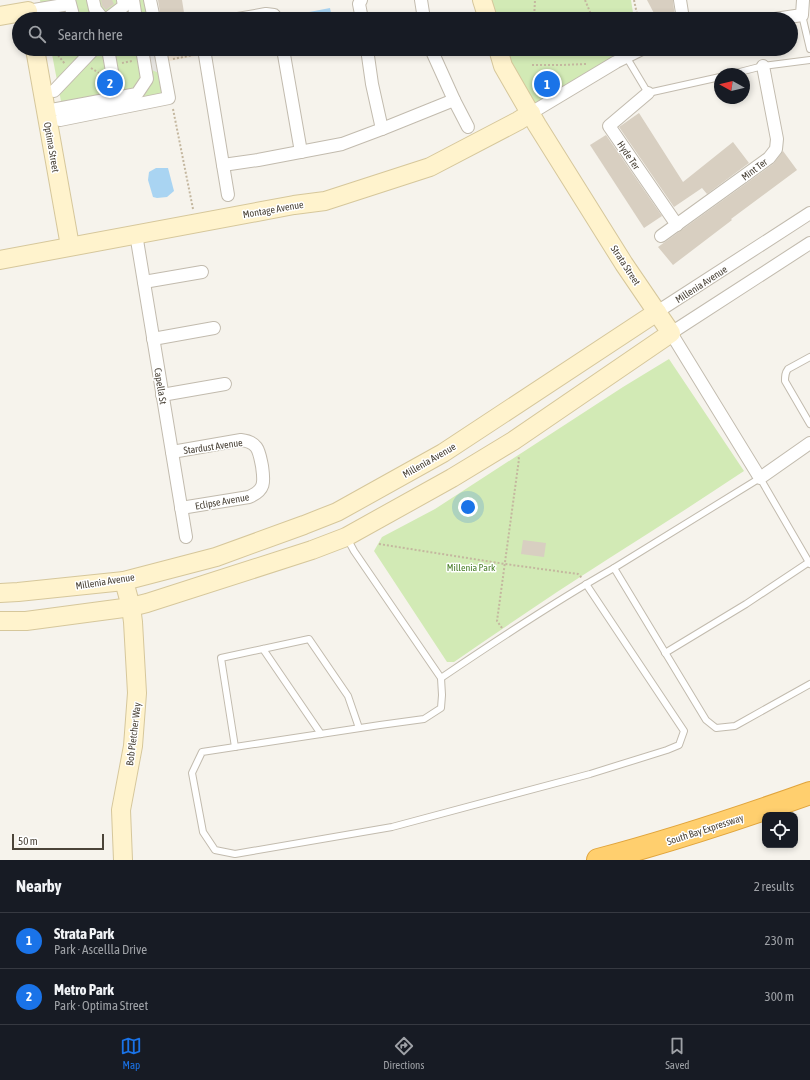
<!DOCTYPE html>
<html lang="en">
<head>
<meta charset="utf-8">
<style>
	:root { --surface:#171b24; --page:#20242c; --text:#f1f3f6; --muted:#9ea1a6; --line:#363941; --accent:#1a73e8 }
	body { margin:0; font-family:"Asap Condensed",sans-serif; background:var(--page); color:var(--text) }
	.controls { position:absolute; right:12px; bottom:12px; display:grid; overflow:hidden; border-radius:8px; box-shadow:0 2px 6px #0003 }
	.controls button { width:36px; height:36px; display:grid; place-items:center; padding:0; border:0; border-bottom:1px solid var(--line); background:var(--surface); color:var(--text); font:20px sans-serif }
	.compass { position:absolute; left:714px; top:68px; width:36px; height:36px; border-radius:50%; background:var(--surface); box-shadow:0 2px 6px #0003; rotate:278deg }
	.scale { position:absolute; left:12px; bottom:10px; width:92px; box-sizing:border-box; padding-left:4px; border:2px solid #4b4439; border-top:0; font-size:11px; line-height:14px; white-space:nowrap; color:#4b4439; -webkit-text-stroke:3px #fff; paint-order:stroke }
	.you { position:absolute; left:468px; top:507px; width:14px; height:14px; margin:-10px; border:3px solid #fff; border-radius:50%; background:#1a73e8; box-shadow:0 0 0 6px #1a73e833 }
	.badge { display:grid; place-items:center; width:26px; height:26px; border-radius:50%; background:var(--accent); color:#fff; font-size:13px; font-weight:700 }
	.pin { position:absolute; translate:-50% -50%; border:2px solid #fff; box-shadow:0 1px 4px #0006 }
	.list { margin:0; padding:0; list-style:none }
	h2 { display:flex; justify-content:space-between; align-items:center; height:52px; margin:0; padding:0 16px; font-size:17px }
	h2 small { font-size:13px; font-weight:400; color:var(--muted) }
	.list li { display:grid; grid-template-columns:26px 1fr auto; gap:12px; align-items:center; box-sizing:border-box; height:56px; padding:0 16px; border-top:1px solid var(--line) }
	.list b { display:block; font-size:15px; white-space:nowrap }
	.list p { margin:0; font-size:13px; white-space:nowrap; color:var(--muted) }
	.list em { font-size:13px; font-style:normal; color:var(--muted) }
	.icon { flex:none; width:22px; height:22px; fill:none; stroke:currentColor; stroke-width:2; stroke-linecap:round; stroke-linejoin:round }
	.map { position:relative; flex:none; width:810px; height:860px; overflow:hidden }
	.search { position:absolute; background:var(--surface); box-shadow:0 2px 6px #0003; left:12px; right:12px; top:12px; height:44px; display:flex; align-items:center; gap:10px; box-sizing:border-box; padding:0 14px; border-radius:22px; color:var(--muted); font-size:15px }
	.sheet { height:164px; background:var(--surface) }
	nav { display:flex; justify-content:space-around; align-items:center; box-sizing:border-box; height:56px; border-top:1px solid var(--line); background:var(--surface); font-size:11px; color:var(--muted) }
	nav a { display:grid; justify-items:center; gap:2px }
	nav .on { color:var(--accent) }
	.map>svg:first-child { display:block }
	.commercial { fill:#f7ead8 }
	.green { fill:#d2eab5 }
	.parking { fill:#e5e3e0 }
	.water { fill:#a9d4f2 }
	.building { fill:#d8cfc1 }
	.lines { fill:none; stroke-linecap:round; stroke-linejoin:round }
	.lane-casing { stroke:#c2bbae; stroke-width:8 }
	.street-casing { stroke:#c2bbae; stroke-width:14 }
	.secondary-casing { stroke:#d6c79b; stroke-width:20 }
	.highway-casing { stroke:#e0a43c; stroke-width:24 }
	.path { stroke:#c4b79f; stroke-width:2; stroke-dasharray:2 2; stroke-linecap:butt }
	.lane { stroke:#fff; stroke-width:6 }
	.street { stroke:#fff; stroke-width:12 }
	.secondary { stroke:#fff3cd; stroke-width:18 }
	.highway { stroke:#ffcf6e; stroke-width:22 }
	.labels { text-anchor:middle; stroke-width:3; stroke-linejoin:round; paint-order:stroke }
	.street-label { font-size:10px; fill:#4b4439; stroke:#fff }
	.park-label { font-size:10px; fill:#4a7f2a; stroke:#fff }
</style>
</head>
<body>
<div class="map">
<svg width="810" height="860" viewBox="0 0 810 860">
	<rect width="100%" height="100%" fill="#f6f3ec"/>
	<polygon class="commercial" points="156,49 195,49 196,56 159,63"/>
	<g class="green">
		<polygon points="40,0 147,0 151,19 43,19"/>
		<polygon points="482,0 631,0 634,19 487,19"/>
		<polygon points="51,49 156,49 164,92 160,98 64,117"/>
		<polygon points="497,49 639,49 531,113"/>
		<path d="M 669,359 L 744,471 C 699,501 654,530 608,559 C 556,592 505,627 454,662 L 447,662 L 374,551 L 382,537 L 435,509 L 623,387 Z"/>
	</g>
	<polygon class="parking" points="142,49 156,49 161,74 145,67"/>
	<g class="water">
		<polygon points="330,8 332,18 305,19 304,13"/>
		<polygon points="156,168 168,168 174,191 167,197 157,198 153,197 148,180 149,172"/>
	</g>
	<g class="building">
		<polygon points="101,0 112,0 114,4 106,10 102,6"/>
		<polygon points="158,0 182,0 185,19 161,19"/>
		<polygon points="647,0 673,0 675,19 657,19"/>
		<polygon points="639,113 683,182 733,142 749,163 707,194 702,188 674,207 619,127"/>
		<polygon points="606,135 662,216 644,228 590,145"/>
		<polygon points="783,151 797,170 731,219 732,220 673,265 658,247 773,164"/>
		<polygon points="523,540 546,543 544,557 521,554"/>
	</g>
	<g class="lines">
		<g class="lane-casing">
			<g id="lane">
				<polyline points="802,15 810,49"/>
				<polyline points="627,58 648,93 720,77"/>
				<polyline points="732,74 763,66 810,60"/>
				<path d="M 810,357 L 788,369 C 785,373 785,376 785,381 L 810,424"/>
				<path d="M 347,538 L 354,551 L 441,678 C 497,640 554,602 614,568 L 706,720 L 716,728 L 735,726 L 810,684"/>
				<polyline points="614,568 760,478 810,564"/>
				<polyline points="263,649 321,734"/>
				<polyline points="665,653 746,604 809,562"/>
				<polyline points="441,678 442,695 441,708 424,719 380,725 202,752 192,773 203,832 215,850 235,854 392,827 590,774 667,750 679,745 684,731 586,584"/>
				<polyline points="235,747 221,658 309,639 348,696 359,728"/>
			</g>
		</g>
		<g class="street-casing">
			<g id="street">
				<polyline points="69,0 74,19"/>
				<polyline points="93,0 95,9 103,19"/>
				<polyline points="133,0 136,19"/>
				<polyline points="150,0 154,19"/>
				<polyline points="361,0 359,4 362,19"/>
				<polyline points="421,0 424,19"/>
				<polyline points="680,0 683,19"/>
				<polyline points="28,11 69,4"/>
				<polyline points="107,19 124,6 123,0"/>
				<polyline points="238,19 266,14 274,15 277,19"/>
				<polyline points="775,19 802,15 803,0"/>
				<polyline points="108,49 118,105"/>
				<polyline points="204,49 223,165 258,160 342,144 382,129 372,84 367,49"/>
				<polyline points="283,49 301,152"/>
				<polyline points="54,91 94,49"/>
				<polyline points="648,93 609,126 677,225"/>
				<polyline points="454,100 468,127"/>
				<polyline points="46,111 137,94 147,79 142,49"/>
				<polyline points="531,113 616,62 642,49"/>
				<polyline points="60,120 169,98 160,49"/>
				<polyline points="382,129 454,100 431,49"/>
				<polyline points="223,165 228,195"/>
				<polyline points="136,234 186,537"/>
				<polyline points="661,236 769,158 776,149 777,139 763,66"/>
				<polyline points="810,243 671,333 760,478 810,443"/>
				<polyline points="144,282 202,272"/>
				<polyline points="657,312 810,213"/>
				<polyline points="153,339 214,328"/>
				<polyline points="162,395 225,384"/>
				<path d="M 172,452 L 241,440 C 259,442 259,452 262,466 C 264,481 266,490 249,497 L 181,508"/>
			</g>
		</g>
		<g class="secondary-casing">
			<g id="secondary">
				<polyline points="482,0 488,19"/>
				<polyline points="0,16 28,11"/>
				<polyline points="35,49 70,246"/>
				<polyline points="0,260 294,205 325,201 430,167 518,121 531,113"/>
				<polyline points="0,593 18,592 124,581 216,557 304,525 337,512 443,453 657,312"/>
				<polyline points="0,621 26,621 131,607 147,603 312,550 346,537 452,478 513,441 671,333 624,264 537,125 503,66 498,49"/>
				<polyline points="123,860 121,810 133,746 137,693 133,622 131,607 124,581"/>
			</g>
		</g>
		<g class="highway-casing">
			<path id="highway" d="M 598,860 C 670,841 740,818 810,793"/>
		</g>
		<g class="path">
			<polyline points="585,0 593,19"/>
			<polyline points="634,0 638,19"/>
			<polyline points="534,19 535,0"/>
			<polyline points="53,49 65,64"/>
			<polyline points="71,49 74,53"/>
			<polyline points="525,53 531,52 531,49"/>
			<polyline points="173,59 193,55"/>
			<polyline points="122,63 132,61"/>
			<polyline points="532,65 561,65 586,64"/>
			<polyline points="91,68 99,73"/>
			<polyline points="173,109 193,209"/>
			<polyline points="379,544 505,564 578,574 582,578"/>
			<polyline points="502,628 497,621 519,459 518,456"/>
		</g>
		<use href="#lane" class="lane"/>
		<use href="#street" class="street"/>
		<use href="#secondary" class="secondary"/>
		<use href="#highway" class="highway"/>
	</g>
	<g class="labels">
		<g class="street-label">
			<text transform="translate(52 147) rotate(80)" y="4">Optima Street</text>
			<text transform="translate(629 155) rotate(56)" y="4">Hyde Ter</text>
			<text transform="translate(754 169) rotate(-37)" y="4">Mint Ter</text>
			<text transform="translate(273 209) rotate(-10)" y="4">Montage Avenue</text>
			<text transform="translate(626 265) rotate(57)" y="4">Strata Street</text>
			<text transform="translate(701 284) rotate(-33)" y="4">Millenia Avenue</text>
			<text transform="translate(161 386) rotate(81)" y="4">Capella St</text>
			<text transform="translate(213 446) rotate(-8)" y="4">Stardust Avenue</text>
			<text transform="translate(429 460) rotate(-30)" y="4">Millenia Avenue</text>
			<text transform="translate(222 501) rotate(-10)" y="4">Eclipse Avenue</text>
			<text transform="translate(105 581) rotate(-9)" y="4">Millenia Avenue</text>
			<text transform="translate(133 734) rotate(-83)" y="4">Bob Pletcher Way</text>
			<text transform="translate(705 829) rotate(-18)" y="4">South Bay Expressway</text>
		</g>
		<g class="park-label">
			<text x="471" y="571">Millenia Park</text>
		</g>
	</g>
</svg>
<div class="controls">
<button><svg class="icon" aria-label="locate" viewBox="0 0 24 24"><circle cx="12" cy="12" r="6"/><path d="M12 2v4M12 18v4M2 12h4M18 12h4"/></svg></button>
</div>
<svg class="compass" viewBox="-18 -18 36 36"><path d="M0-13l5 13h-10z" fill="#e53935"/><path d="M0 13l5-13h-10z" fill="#9ea1a6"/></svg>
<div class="scale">50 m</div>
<div class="you"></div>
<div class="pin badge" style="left:547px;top:84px">1</div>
<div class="pin badge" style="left:110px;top:83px">2</div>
<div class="search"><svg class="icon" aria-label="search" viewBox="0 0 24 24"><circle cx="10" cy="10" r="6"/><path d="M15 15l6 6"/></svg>Search here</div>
</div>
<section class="sheet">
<h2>Nearby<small>2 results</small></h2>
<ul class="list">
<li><span class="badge">1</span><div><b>Strata Park</b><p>Park · Ascellla Drive</p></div><em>230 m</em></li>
<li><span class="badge">2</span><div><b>Metro Park</b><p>Park · Optima Street</p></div><em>300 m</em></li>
</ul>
</section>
<nav>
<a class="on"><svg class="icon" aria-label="map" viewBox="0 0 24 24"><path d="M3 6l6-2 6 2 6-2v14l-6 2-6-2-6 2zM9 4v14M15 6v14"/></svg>Map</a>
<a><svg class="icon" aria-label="directions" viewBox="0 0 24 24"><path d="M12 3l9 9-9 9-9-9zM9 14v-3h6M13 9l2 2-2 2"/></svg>Directions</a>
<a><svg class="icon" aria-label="saved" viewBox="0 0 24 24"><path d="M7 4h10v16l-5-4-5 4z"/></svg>Saved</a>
</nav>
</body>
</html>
